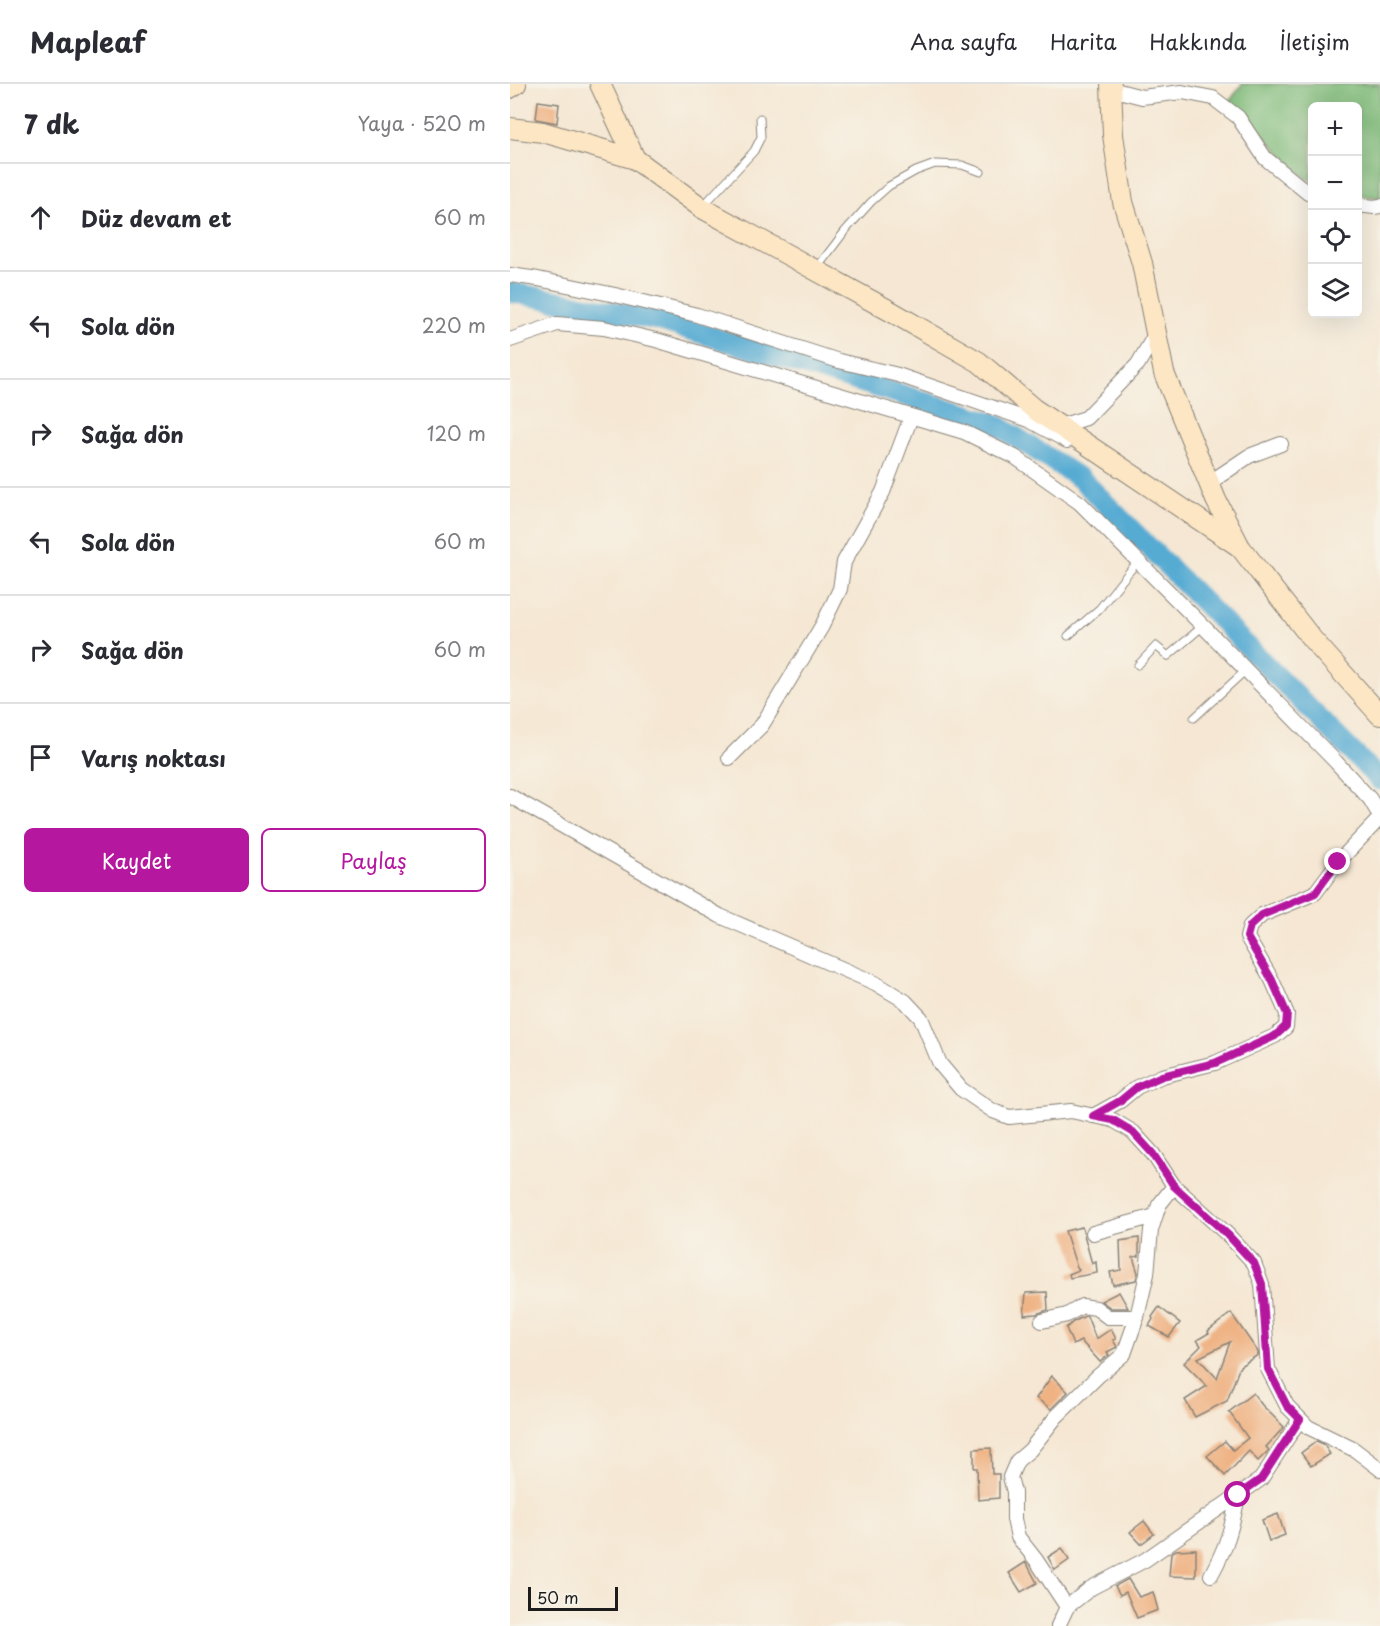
<!DOCTYPE html>
<html lang="tr">
<head>
<meta charset="utf-8">
<style>
	:root { --surface:#fff; --page:#f7f7f7; --text:#2b2b33; --muted:#7c7c81; --line:#e1e1e2; --accent:#b5179e }
	body { margin:0; font-family:"Playpen Sans",sans-serif; background:var(--page); color:var(--text) }
	.controls { position:absolute; right:18px; top:18px; display:grid; overflow:hidden; border-radius:9px; box-shadow:0 6px 24px #0002 }
	.controls button { width:54px; height:54px; display:grid; place-items:center; padding:0; border:0; border-bottom:2px solid var(--line); background:var(--surface); color:var(--text); font:30px sans-serif }
	.scale { position:absolute; left:18px; bottom:15px; width:90px; box-sizing:border-box; padding-left:6px; border:3px solid #1c1c1c; border-top:0; font-size:16px; line-height:21px; white-space:nowrap; color:#1c1c1c; -webkit-text-stroke:4px #f7f3e8; paint-order:stroke }
	.stop { position:absolute; width:18px; height:18px; margin:-14px; border:4px solid #b5179e; border-radius:50%; background:#fff }
	.stop.end { background:#b5179e; border-color:#fff; box-shadow:0 2px 6px #0008 }
	.list { margin:0; padding:0; list-style:none }
	h2 { display:flex; justify-content:space-between; align-items:center; height:78px; margin:0; padding:0 24px; font-size:26px }
	h2 small { font-size:20px; font-weight:400; color:var(--muted) }
	.list li { display:grid; grid-template-columns:39px 1fr auto; gap:18px; align-items:center; box-sizing:border-box; height:108px; padding:0 24px; border-top:2px solid var(--line) }
	.list b { display:block; font-size:22px; white-space:nowrap }
	.list em { font-size:20px; font-style:normal; color:var(--muted) }
	.actions { display:flex; gap:12px; padding:18px 24px }
	.actions a { flex:1; padding:14px 0; border:2px solid var(--accent); border-radius:9px; text-align:center; font-size:21px; color:var(--accent) }
	.actions .main { background:var(--accent); color:#fff }
	.icon { flex:none; width:33px; height:33px; fill:none; stroke:currentColor; stroke-width:2; stroke-linecap:round; stroke-linejoin:round }
	.map { position:relative; flex:none; width:870px; height:1542px; overflow:hidden }
	header { display:flex; align-items:center; gap:36px; box-sizing:border-box; height:84px; padding:0 30px; background:var(--surface); border-bottom:2px solid var(--line) }
	header strong { font-size:28px }
	nav { display:flex; gap:33px; margin-inline-start:auto; font-size:21px }
	main { display:flex }
	aside { flex:1; background:var(--surface) }
	.map>svg:first-child { display:block }
	.forest { fill:#7eba79; stroke:#4d6b4a; stroke-width:1.5 }
	.lines { fill:none; stroke-linecap:round; stroke-linejoin:round }
	.river { stroke:#57abd3; stroke-width:21 }
	.building { fill:#efb283; fill-rule:evenodd }
	.lane-casing { stroke:#888278; stroke-width:9 }
	.street-casing { stroke:#888278; stroke-width:16 }
	.secondary-casing { stroke:#888278; stroke-width:22 }
	.lane { stroke:#fff; stroke-width:7 }
	.street { stroke:#fff; stroke-width:14 }
	.secondary { stroke:#fce6c4; stroke-width:20 }
	.route { stroke:#b5179e; stroke-width:8 }
</style>
</head>
<body>
<header>
<strong>Mapleaf</strong>
<nav><a>Ana sayfa</a><a>Harita</a><a>Hakkında</a><a>İletişim</a></nav>
</header>
<main>
<aside>
<h2>7 dk<small>Yaya · 520 m</small></h2>
<ul class="list">
<li><svg class="icon" aria-label="ahead" viewBox="0 0 24 24"><path d="M12 20V5M6 11l6-6 6 6"/></svg><div><b>Düz devam et</b></div><em>60 m</em></li>
<li><svg class="icon" aria-label="left" viewBox="0 0 24 24"><path d="M17 20v-9H6M10 6l-5 5 5 5"/></svg><div><b>Sola dön</b></div><em>220 m</em></li>
<li><svg class="icon" aria-label="right" viewBox="0 0 24 24"><path d="M7 20v-9h11M14 6l5 5-5 5"/></svg><div><b>Sağa dön</b></div><em>120 m</em></li>
<li><svg class="icon" aria-label="left" viewBox="0 0 24 24"><path d="M17 20v-9H6M10 6l-5 5 5 5"/></svg><div><b>Sola dön</b></div><em>60 m</em></li>
<li><svg class="icon" aria-label="right" viewBox="0 0 24 24"><path d="M7 20v-9h11M14 6l5 5-5 5"/></svg><div><b>Sağa dön</b></div><em>60 m</em></li>
<li><svg class="icon" aria-label="arrive" viewBox="0 0 24 24"><path d="M6 21V4h12l-3 4 3 4H6"/></svg><div><b>Varış noktası</b></div></li>
</ul>
<div class="actions"><a class="main">Kaydet</a><a>Paylaş</a></div>
</aside>
<div class="map">
<svg width="870" height="1542" viewBox="0 0 870 1542">
	<rect width="100%" height="100%" fill="#f7f3e8"/>
	<filter id="ink" filterUnits="userSpaceOnUse"><feTurbulence type="fractalNoise" baseFrequency=".0167" numOctaves="2"/><feDisplacementMap in="SourceGraphic" scale="12" xChannelSelector="R" yChannelSelector="G"/><feConvolveMatrix kernelMatrix="1 2 1 2 8 2 1 2 1" color-interpolation-filters="sRGB"/></filter>
	<filter id="wash" filterUnits="userSpaceOnUse"><feTurbulence type="fractalNoise" baseFrequency=".008" numOctaves="4" result="noise"/><feDisplacementMap in="SourceGraphic" scale="24" xChannelSelector="R" yChannelSelector="G"/><feGaussianBlur stdDeviation="1.35" result="paint"/><feColorMatrix in="noise" values="0 0 0 0 0 0 0 0 0 0 0 0 0 0 0 0 0 1.4 0 .05"/><feComposite in="paint" operator="in"/></filter>
	<g filter="url(#wash)">
		<rect width="100%" height="100%" fill="#f5e7d3"/>
		<polygon class="forest" points="732,0 870,0 870,114 848,111 848,22 802,22 802,98 790,89 720,17"/>
		<g class="lines">
			<polyline class="river" points="0,208 148,236 484,339 571,395 870,696"/>
		</g>
		<g id="blocks">
			<g class="building">
				<polygon points="28,17 49,20 47,39 26,35"/>
				<polygon points="572,1143 582,1180 586,1178 587,1189 560,1194 559,1190 569,1186 566,1181 555,1147"/>
				<polygon points="629,1154 629,1172 623,1173 628,1189 626,1196 603,1201 600,1188 611,1186 610,1157"/>
				<polygon points="537,1208 538,1226 526,1230 514,1231 516,1209"/>
				<polygon points="609,1208 618,1224 601,1224 591,1217"/>
				<polygon points="649,1223 670,1239 659,1253 639,1242 643,1235 642,1233"/>
				<path d="M 721,1229 L 748,1268 L 748,1271 L 730,1282 L 717,1317 L 685,1333 L 675,1316 L 697,1302 L 674,1279 L 691,1262 L 687,1256 L 699,1249 L 698,1247 ZM 720,1258 L 707,1294 L 688,1274 Z"/>
				<polygon points="575,1232 577,1232 586,1255 601,1245 606,1255 603,1256 607,1263 597,1268 599,1271 590,1278 571,1257 563,1261 556,1244 563,1238"/>
				<polygon points="542,1292 558,1308 541,1325 526,1314"/>
				<polygon points="743,1309 752,1321 774,1343 756,1363 759,1366 748,1377 739,1367 715,1392 697,1372 715,1357 723,1366 738,1354 719,1328"/>
				<polygon points="807,1357 814,1361 820,1370 801,1382 791,1369"/>
				<polygon points="481,1364 482,1390 489,1390 489,1414 468,1416 467,1384 464,1384 464,1365"/>
				<polygon points="768,1430 775,1451 759,1457 752,1436"/>
				<polygon points="634,1437 644,1450 631,1460 620,1448"/>
				<polygon points="552,1464 559,1476 545,1486 538,1473"/>
				<polygon points="686,1465 686,1493 659,1492 661,1469 666,1466"/>
				<polygon points="516,1478 527,1499 511,1508 499,1489"/>
				<polygon points="618,1495 629,1513 643,1508 648,1526 627,1534 616,1508 610,1511 605,1502"/>
			</g>
		</g>
	</g>
	<g filter="url(#ink)">
		<use href="#blocks" fill-opacity="0" stroke="#888278" stroke-width="1.5"/>
		<g class="lines">
			<g class="lane-casing">
				<g id="lane">
					<polyline points="193,122 244,67 251,53 250,34"/>
					<polyline points="307,184 335,147 361,118 379,102 406,87 425,80 452,81 471,88"/>
					<polyline points="558,552 589,525 628,477"/>
					<polyline points="628,581 646,562 658,572 693,542"/>
					<polyline points="684,634 736,586"/>
				</g>
			</g>
			<g class="street-casing">
				<g id="street">
					<polyline points="601,5 632,13 672,8 703,14 728,33 755,74 798,109 802,110"/>
					<polyline points="848,121 864,123 870,122"/>
					<polyline points="0,191 28,195 105,211 187,231 329,277 388,291 519,336 557,357"/>
					<polyline points="0,256 47,240 94,244 146,256 454,348 505,373 570,419 693,542 826,678 860,715 870,732"/>
					<polyline points="550,342 576,334 628,280 646,249"/>
					<polyline points="699,399 739,372 771,360"/>
					<polyline points="219,674 252,641 312,542 330,505 334,478 373,408 401,333"/>
					<polyline points="0,712 210,832 365,899 395,917 411,934 430,980 451,1005 483,1027 499,1033 561,1027 603,1036 623,1048 643,1070 664,1102 718,1151 744,1179 752,1200 758,1285 777,1322 798,1343 845,1366 870,1385"/>
					<polyline points="583,1032 610,1017 627,1003 652,992 705,979 765,952 776,943 777,930 762,896 737,853 740,842 752,831 805,809 828,778 870,734"/>
					<polyline points="583,1149 645,1132"/>
					<polyline points="532,1237 557,1231 572,1222 586,1224 598,1233 627,1233"/>
					<path d="M 701,1491 C 717,1462 722,1444 728,1411"/>
					<polyline points="557,1523 526,1476 508,1453 504,1435 504,1408 500,1393 507,1377 520,1366 546,1333 588,1292 614,1270 627,1233 637,1190 641,1146 649,1121 664,1102"/>
					<polyline points="548,1542 557,1523 581,1504 635,1476 751,1395 790,1335"/>
				</g>
			</g>
			<g class="secondary-casing">
				<g id="secondary">
					<polyline points="90,0 125,75"/>
					<polyline points="601,0 603,51 613,118 632,179 654,289 706,416 730,463 802,555 870,631"/>
					<polyline points="0,4 6,0"/>
					<polyline points="0,44 33,48 125,75 192,124 382,228 469,278 524,325 730,463"/>
				</g>
			</g>
			<use href="#lane" class="lane"/>
			<use href="#street" class="street"/>
			<use href="#secondary" class="secondary"/>
		</g>
	</g>
	<g class="lines" filter="url(#ink)">
		<polyline class="route" points="728,1411 751,1395 790,1335 777,1322 758,1285 752,1200 744,1179 718,1151 664,1102 643,1070 623,1048 603,1036 583,1032 610,1017 627,1003 652,992 705,979 765,952 776,942 777,930 762,896 737,853 740,842 752,831 805,809 828,778"/>
	</g>
</svg>
<div class="controls">
<button>+</button>
<button>−</button>
<button><svg class="icon" aria-label="locate" viewBox="0 0 24 24"><circle cx="12" cy="12" r="6"/><path d="M12 2v4M12 18v4M2 12h4M18 12h4"/></svg></button>
<button><svg class="icon" aria-label="layers" viewBox="0 0 24 24"><path d="M12 4l9 5-9 5-9-5zM3 14l9 5 9-5"/></svg></button>
</div>
<div class="scale">50 m</div>
<div class="stop" style="left:728px;top:1411px"></div>
<div class="stop end" style="left:828px;top:778px"></div>
</div>
</main>
</body>
</html>
